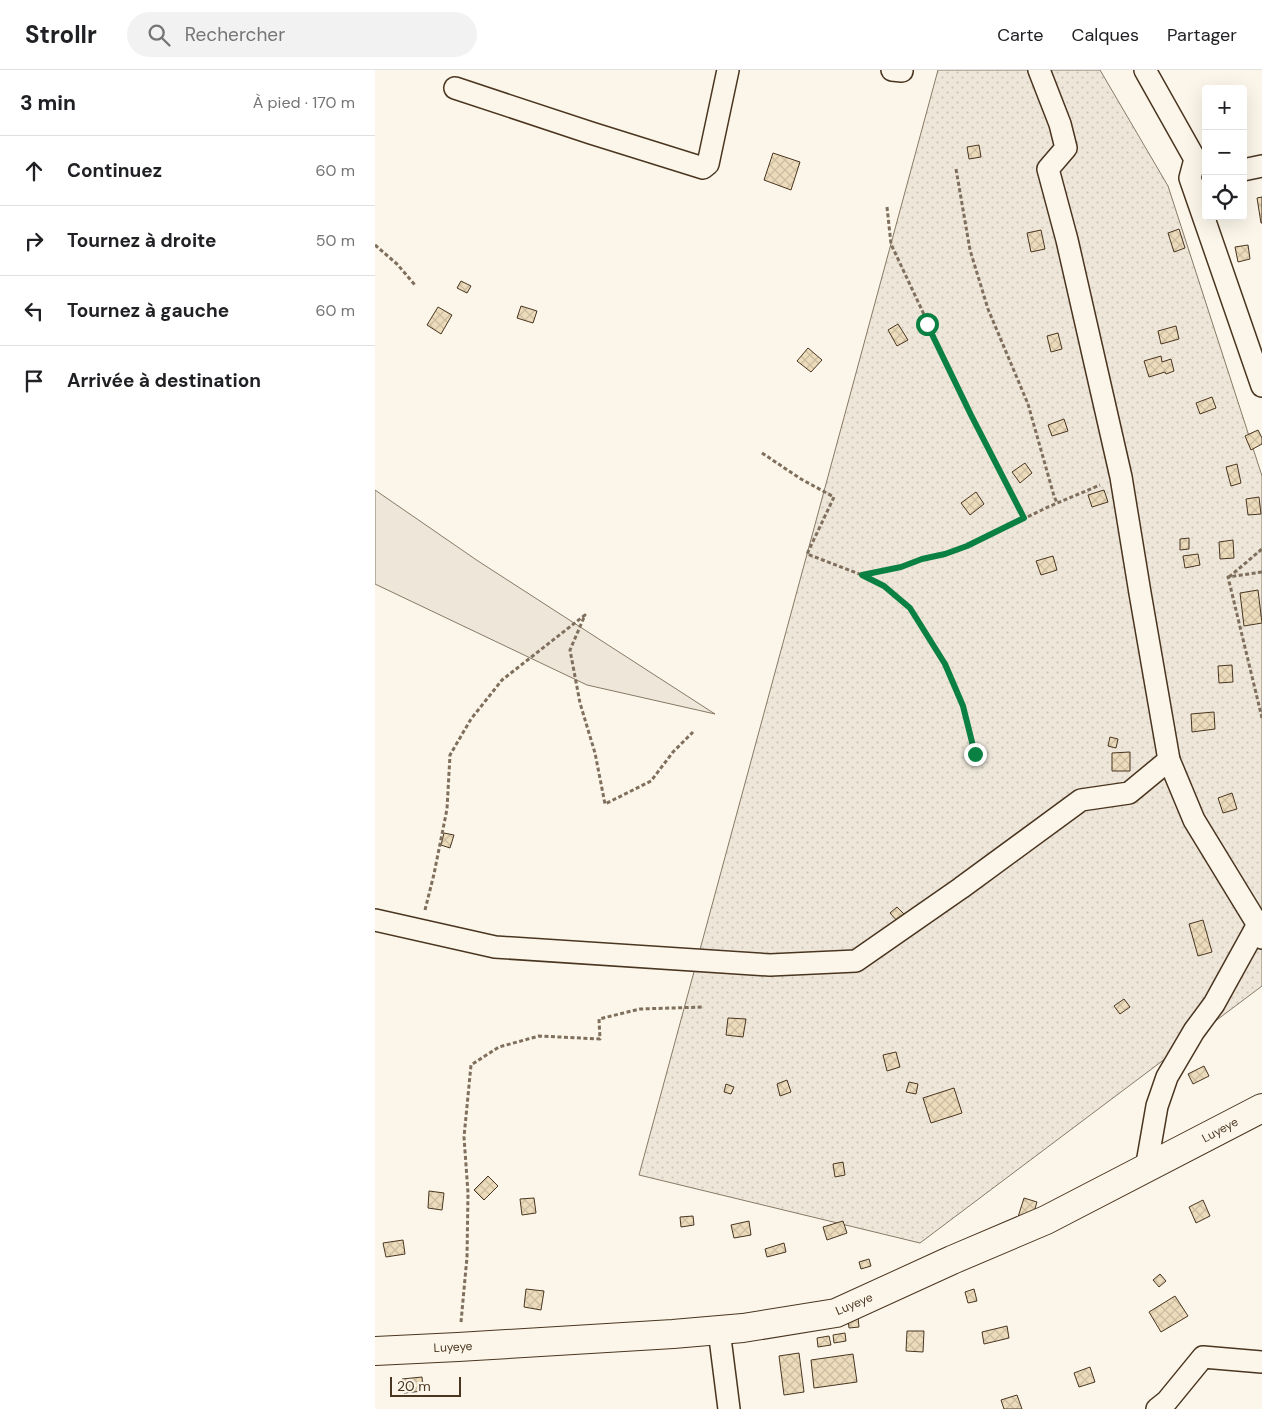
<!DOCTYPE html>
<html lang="fr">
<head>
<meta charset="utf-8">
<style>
	:root { --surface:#fff; --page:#f2f2f2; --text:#202124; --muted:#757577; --line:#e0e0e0 }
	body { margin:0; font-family:"DM Sans",sans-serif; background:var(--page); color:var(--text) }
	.controls { position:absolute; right:15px; top:15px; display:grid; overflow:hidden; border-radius:5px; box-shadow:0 5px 20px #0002 }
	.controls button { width:45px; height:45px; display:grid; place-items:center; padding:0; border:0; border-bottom:1px solid var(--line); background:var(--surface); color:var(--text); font:25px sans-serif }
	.scale { position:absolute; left:15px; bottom:12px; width:71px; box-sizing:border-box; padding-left:5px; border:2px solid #4a3520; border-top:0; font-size:14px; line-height:18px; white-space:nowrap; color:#4a3520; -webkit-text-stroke:4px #fbf6e9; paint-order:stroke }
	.stop { position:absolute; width:15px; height:15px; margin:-11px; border:4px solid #0b8043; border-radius:50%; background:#fff }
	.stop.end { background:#0b8043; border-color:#fff; box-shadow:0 1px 5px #0008 }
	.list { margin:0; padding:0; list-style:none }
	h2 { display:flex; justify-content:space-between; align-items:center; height:65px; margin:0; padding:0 20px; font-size:21px }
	h2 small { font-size:16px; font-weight:400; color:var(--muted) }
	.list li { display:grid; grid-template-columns:32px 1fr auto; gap:15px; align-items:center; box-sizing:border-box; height:70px; padding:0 20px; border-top:1px solid var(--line) }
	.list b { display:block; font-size:19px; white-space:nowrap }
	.list em { font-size:16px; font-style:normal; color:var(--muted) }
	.icon { flex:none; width:28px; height:28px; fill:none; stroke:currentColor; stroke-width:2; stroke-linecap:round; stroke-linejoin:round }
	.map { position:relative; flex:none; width:887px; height:1339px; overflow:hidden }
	header { display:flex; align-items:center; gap:30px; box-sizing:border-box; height:70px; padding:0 25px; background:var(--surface); border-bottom:1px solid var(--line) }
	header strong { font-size:24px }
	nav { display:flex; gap:28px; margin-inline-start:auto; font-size:18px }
	.search { width:350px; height:45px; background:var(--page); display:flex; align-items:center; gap:12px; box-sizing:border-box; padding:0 18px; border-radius:28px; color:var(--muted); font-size:19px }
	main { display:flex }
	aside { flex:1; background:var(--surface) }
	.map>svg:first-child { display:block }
	.grass { fill:url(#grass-dots); stroke:#887966 }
	.garden { fill:#ede6d9; stroke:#887966 }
	.building { fill:url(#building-cross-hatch); stroke:#4a3520 }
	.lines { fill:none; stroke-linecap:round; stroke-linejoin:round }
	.street-casing { stroke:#4a3520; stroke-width:24 }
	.secondary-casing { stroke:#4a3520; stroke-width:30 }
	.path { stroke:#7f6f5c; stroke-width:3; stroke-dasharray:4 2.5; stroke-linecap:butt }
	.street { stroke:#fbf6e9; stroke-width:21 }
	.secondary { stroke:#fbf6e9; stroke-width:28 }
	.route { stroke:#0b8043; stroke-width:6 }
	.labels { text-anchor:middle; stroke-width:4; stroke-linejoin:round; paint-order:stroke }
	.street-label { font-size:12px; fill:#4a3520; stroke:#fbf6e9 }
</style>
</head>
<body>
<header>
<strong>Strollr</strong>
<div class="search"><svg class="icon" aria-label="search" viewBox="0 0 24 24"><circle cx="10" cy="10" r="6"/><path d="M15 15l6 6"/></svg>Rechercher</div>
<nav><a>Carte</a><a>Calques</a><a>Partager</a></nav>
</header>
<main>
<aside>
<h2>3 min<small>À pied · 170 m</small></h2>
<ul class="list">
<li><svg class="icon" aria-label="ahead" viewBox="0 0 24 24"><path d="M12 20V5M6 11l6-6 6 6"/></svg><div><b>Continuez</b></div><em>60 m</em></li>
<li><svg class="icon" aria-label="right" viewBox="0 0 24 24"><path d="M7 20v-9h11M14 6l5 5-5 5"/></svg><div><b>Tournez à droite</b></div><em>50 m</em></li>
<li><svg class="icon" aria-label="left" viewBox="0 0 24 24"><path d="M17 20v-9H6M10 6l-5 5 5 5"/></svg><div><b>Tournez à gauche</b></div><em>60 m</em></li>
<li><svg class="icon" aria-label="arrive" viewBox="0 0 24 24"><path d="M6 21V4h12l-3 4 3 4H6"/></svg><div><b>Arrivée à destination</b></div></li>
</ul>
</aside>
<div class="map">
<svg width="887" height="1339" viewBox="0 0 887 1339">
	<defs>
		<pattern id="grass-dots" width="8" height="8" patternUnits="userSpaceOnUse" patternTransform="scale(1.25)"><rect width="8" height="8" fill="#ede6d9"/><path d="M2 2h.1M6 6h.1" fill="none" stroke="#cdc6ba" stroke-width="1.8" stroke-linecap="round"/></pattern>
		<pattern id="building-cross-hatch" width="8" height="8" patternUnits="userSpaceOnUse" patternTransform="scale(1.25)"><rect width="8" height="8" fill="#ecdcbc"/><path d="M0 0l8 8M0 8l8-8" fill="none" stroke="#ccbda1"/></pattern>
	</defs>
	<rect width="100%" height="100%" fill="#fbf6e9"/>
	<polygon class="grass" points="563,0 725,0 793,116 887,406 887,916 545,1173 264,1105"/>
	<polygon class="garden" points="0,420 103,491 340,644 212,615 0,514"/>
	<g class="building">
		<polygon points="604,75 606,87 594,89 592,77"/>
		<polygon points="398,83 425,92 416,120 389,110"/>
		<polygon points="887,127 887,153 886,153 882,128"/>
		<polygon points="804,159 810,178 799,182 793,163"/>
		<polygon points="666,160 670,179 656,182 652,163"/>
		<polygon points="873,175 875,189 863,192 860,177"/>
		<polygon points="86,211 96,216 92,223 82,218"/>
		<polygon points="146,236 162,241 158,253 142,248"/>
		<polygon points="63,237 77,245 66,264 52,255"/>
		<polygon points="523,254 533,270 522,276 513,260"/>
		<polygon points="801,256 804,269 786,274 783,261"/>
		<polygon points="683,263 687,279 676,282 672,266"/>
		<polygon points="433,278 447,290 436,302 422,291"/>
		<polygon points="786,286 787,292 796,289 799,301 791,304 790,302 774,307 769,291"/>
		<polygon points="837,327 841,338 825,344 821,333"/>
		<polygon points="689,349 693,361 677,366 673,355"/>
		<polygon points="883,360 887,368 887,374 876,380 870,366"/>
		<polygon points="650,393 657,403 645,413 637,402"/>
		<polygon points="862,394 866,413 856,416 851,397"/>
		<polygon points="729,420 733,432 717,437 713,425"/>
		<polygon points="601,422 609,434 595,445 586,433"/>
		<polygon points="884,427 886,444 873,445 871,429"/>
		<polygon points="814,468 814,479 805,480 805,469"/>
		<polygon points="858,470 859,488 845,489 844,472"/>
		<polygon points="823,484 825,495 810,498 808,486"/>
		<polygon points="678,486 682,500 666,505 661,491"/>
		<polygon points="883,520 887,553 869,556 865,523"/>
		<polygon points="857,595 858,612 844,613 843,596"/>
		<polygon points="839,642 840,659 817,662 816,644"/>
		<polygon points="735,667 743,669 741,678 733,676"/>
		<polygon points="755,682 755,701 737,701 737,683"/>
		<polygon points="857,723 862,739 848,743 843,728"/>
		<polygon points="69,763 79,765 75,778 66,775"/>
		<polygon points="522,837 531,846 524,853 515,843"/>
		<polygon points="828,850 837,882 823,886 814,854"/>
		<polygon points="749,929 755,937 745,944 739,936"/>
		<polygon points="353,948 371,949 368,967 351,965"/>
		<polygon points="521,982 525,997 512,1001 508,985"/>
		<polygon points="829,996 834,1006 818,1014 813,1004"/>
		<polygon points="412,1010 416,1022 405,1026 402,1014"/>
		<polygon points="534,1012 543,1014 541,1024 531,1022"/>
		<polygon points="351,1014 359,1017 356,1024 349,1022"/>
		<polygon points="579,1018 587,1043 556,1053 548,1028"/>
		<polygon points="468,1092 470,1105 460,1107 458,1094"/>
		<polygon points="113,1106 123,1116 109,1130 99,1120"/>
		<polygon points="54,1121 69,1123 67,1140 53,1138"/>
		<polygon points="159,1128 161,1143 147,1145 145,1129"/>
		<polygon points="649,1128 662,1132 656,1151 643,1147"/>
		<polygon points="828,1130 835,1146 821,1153 814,1137"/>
		<polygon points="318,1146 319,1155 306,1157 305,1147"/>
		<polygon points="374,1151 376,1165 359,1168 356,1155"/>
		<polygon points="468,1151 472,1163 452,1170 448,1157"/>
		<polygon points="28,1170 30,1184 11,1187 8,1173"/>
		<polygon points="409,1173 411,1182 392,1187 390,1179"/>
		<polygon points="494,1189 496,1196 486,1199 484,1192"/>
		<polygon points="785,1204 791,1211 784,1217 778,1210"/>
		<polygon points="151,1219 169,1221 166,1240 149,1237"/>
		<polygon points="599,1219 602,1231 593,1233 590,1222"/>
		<polygon points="800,1226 813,1246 786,1262 774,1242"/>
		<polygon points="483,1247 484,1257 474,1258 473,1249"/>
		<polygon points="632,1256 634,1268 609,1274 607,1262"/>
		<polygon points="532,1261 549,1261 548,1282 531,1281"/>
		<polygon points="470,1263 471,1271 459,1273 458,1265"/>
		<polygon points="454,1266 456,1275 443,1277 442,1268"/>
		<polygon points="424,1283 429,1322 409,1325 404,1286"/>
		<polygon points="478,1284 482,1312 439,1318 436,1290"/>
		<polygon points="715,1297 720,1312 704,1317 699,1303"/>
		<polygon points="47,1307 48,1321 29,1323 27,1309"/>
		<polygon points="642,1325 647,1339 629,1339 626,1330"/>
	</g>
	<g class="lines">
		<g class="street-casing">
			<g id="street">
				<polyline points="517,0 527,1"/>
				<polyline points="664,0 685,54 691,78 673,99 692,170 746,407 765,523 794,690 819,750 880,850 887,868"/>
				<polyline points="770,0 820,89 815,108 887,316"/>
				<polyline points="80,18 216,63 328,98 333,94 353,0"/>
				<polyline points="868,100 887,96"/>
				<polyline points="0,850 120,877 395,895 481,891 586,818 706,730 754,723 794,690"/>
				<polyline points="771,1099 782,1036 792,1007 819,961 839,934 882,856"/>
				<polyline points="344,1260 354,1339"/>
				<polyline points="782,1339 792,1331 828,1287 887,1292"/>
			</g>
		</g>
		<g class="secondary-casing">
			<polyline id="secondary" points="0,1281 83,1277 298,1264 368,1258 461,1243 577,1190 671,1150 887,1038"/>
		</g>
		<g class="path">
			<polyline points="581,99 595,180 613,239 653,334 679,426 682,433"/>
			<polyline points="512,137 516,174 596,345 649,448"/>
			<polyline points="0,175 22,194 40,215"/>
			<polyline points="387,383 426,409 459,427 432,484 487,505 526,497 547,489 570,485 592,476 673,437 725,415"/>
			<polyline points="887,502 853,507 887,648"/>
			<polyline points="488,506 509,516 535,538 570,594 588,636 601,684"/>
			<polyline points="854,507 887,479"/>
			<polyline points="50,840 59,804 72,739 75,685 96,649 127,610 210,545 195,580 205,633 220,683 230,734 276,711 298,682 318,662"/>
			<polyline points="86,1252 92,1187 93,1123 89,1067 96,995 124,977 164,966 225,969 224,949 265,939 329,937"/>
		</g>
		<use href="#street" class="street"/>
		<use href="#secondary" class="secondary"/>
	</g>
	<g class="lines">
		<polyline class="route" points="552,254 596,345 649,448 592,476 570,484 547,489 526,497 487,505 509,516 535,538 570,594 588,636 600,684"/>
	</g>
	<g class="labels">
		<g class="street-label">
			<text transform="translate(845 1060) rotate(-28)" y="4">Luyeye</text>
			<text transform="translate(479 1234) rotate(-23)" y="4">Luyeye</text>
			<text transform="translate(78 1277) rotate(-3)" y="4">Luyeye</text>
		</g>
	</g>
</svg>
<div class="controls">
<button>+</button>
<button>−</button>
<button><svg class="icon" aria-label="locate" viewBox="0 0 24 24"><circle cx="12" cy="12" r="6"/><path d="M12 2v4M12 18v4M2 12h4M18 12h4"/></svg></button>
</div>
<div class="scale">20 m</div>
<div class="stop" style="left:552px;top:254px"></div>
<div class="stop end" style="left:600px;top:684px"></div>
</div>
</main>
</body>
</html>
